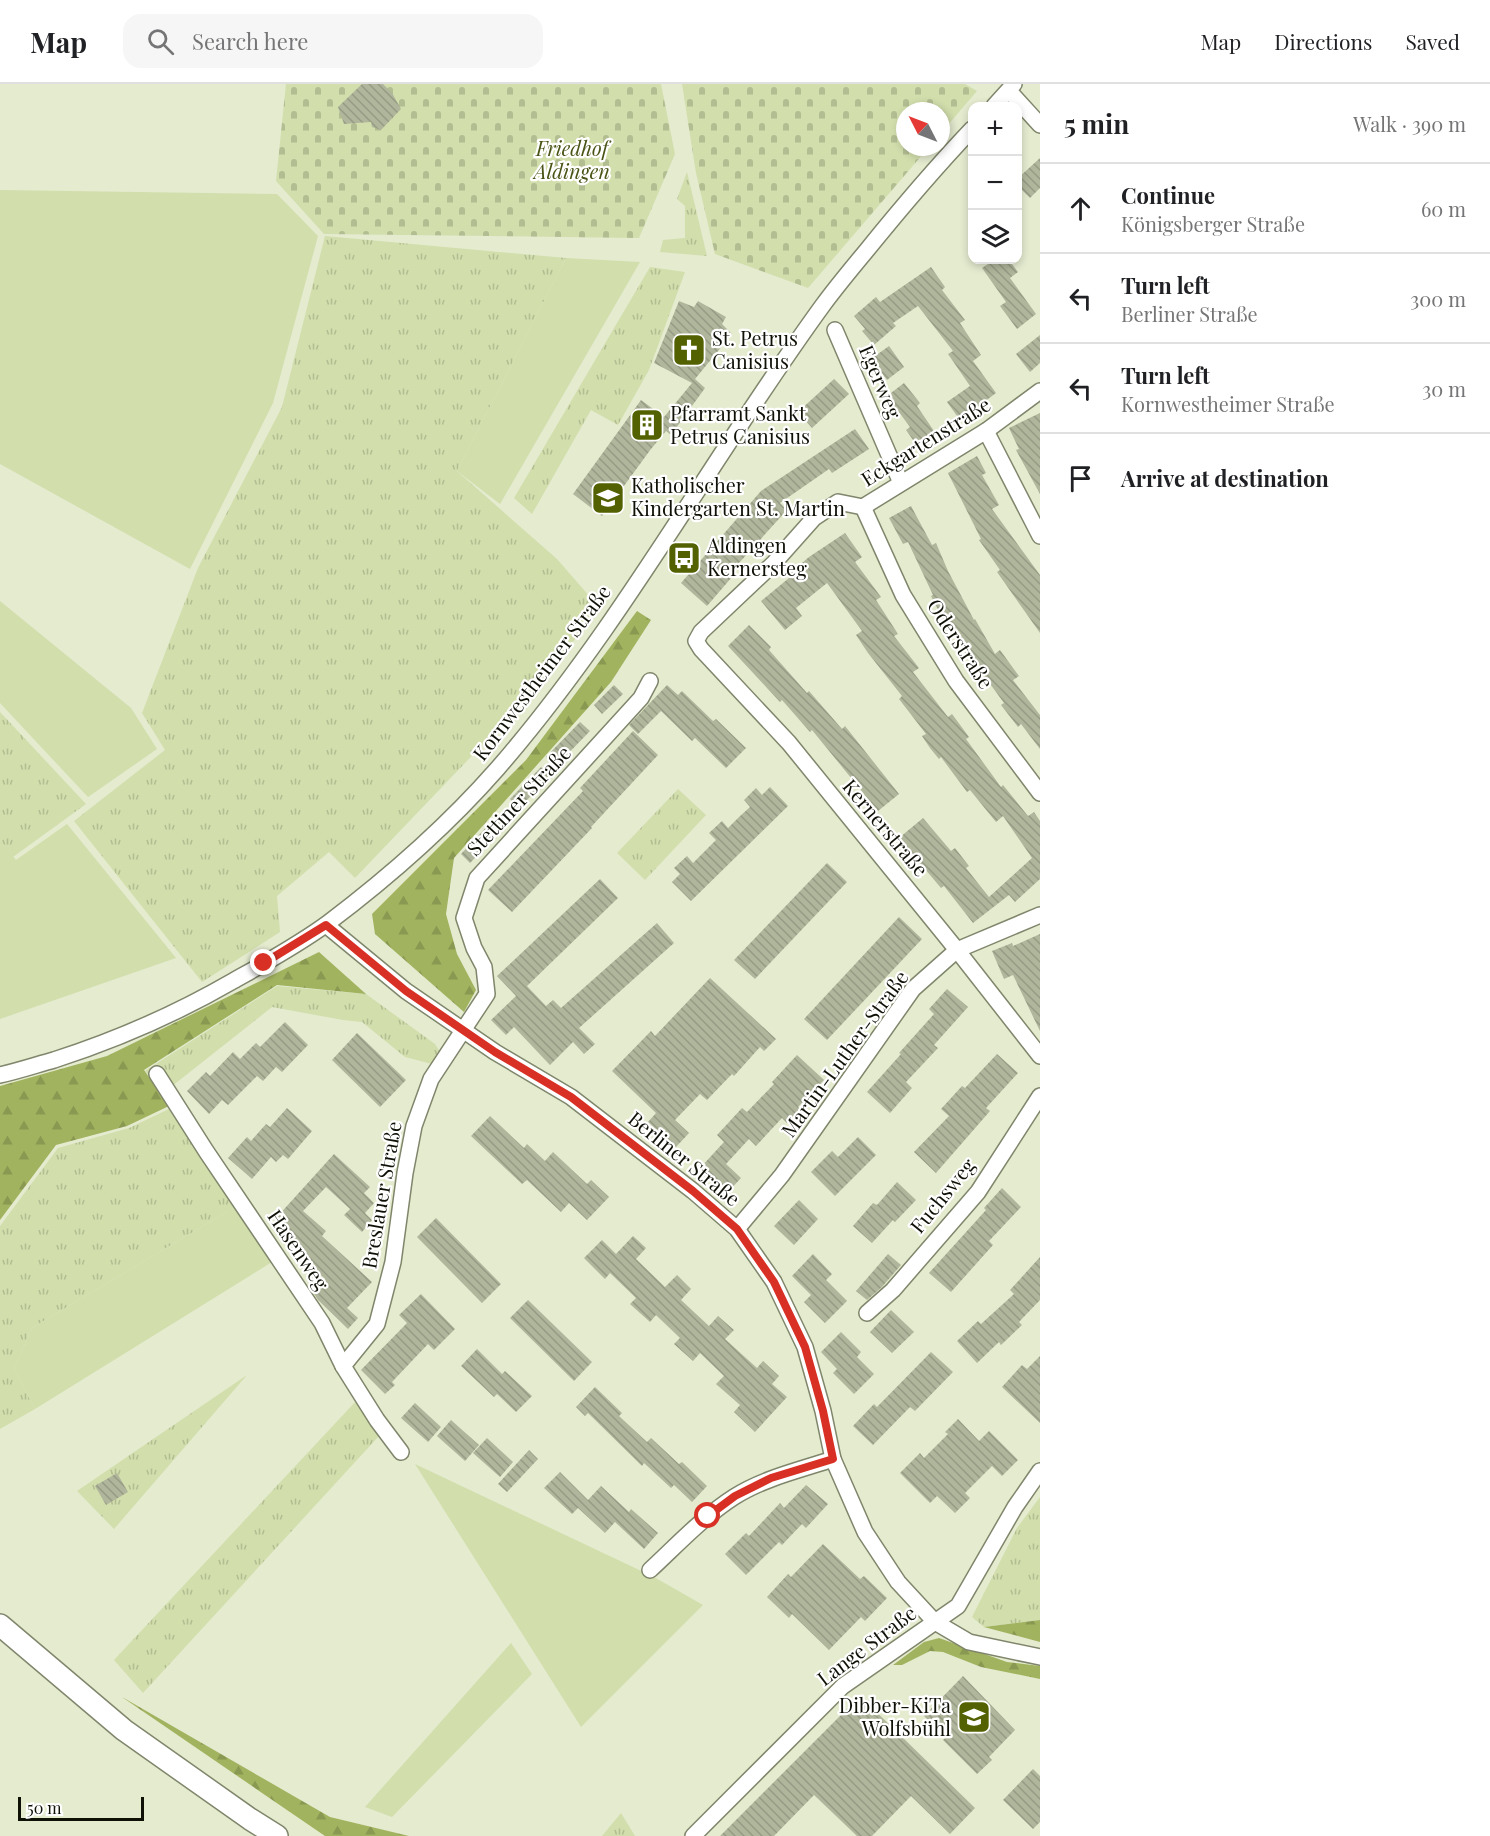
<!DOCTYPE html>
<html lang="en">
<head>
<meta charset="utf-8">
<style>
	:root { --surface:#fff; --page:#f6f6f6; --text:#202124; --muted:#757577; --line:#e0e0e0 }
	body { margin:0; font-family:"Playfair Display",serif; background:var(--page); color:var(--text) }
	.controls { position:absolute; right:18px; top:18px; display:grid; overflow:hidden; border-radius:12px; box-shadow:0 3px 9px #0003 }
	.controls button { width:54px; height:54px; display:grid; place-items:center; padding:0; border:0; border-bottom:2px solid var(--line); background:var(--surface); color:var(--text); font:30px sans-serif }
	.compass { position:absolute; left:896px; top:18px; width:54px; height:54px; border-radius:50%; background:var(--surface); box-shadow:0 3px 9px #0003; rotate:312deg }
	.scale { position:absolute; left:18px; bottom:15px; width:126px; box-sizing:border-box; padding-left:6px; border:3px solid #0f1107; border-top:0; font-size:16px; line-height:21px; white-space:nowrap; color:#0f1107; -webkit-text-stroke:4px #fff; paint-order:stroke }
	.stop { position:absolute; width:18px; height:18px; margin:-14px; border:4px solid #d93025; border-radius:50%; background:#fff }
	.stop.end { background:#d93025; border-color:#fff; box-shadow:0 2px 6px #0008 }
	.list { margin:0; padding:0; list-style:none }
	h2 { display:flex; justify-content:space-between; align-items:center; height:78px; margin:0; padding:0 24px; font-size:26px }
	h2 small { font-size:20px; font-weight:400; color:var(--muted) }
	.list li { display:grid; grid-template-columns:39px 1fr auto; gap:18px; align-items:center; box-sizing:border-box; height:90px; padding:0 24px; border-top:2px solid var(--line) }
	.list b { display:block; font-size:22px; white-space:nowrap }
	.list p { margin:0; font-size:20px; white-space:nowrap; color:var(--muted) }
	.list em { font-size:20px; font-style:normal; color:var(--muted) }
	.icon { flex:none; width:33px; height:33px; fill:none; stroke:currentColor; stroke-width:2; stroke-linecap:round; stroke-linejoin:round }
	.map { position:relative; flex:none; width:1040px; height:1752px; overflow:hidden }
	header { display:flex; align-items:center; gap:36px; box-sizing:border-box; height:84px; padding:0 30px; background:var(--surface); border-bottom:2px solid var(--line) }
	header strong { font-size:28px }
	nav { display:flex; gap:33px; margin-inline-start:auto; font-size:21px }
	.search { width:420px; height:54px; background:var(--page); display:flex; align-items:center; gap:15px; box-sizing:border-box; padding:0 21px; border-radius:18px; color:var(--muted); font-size:22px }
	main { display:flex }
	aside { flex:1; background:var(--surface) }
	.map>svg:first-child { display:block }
	.grass { fill:url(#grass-tufts) }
	.forest { fill:url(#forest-firs) }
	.cemetery { fill:url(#cemetery-stones) }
	.garden { fill:#d2deac }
	.building { fill:url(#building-back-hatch) }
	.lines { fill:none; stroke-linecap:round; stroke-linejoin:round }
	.street-casing { stroke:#7f866b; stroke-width:18 }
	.secondary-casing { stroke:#7f866b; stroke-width:24 }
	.street { stroke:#fff; stroke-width:15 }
	.secondary { stroke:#fff; stroke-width:21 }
	.route { stroke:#d93025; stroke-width:8 }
	.labels { text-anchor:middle; stroke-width:4.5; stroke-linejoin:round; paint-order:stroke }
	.park-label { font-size:20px; font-style:italic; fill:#495416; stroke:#fff }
	.poi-label { font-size:20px; fill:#0f1107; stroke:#fff; text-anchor:start }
	.street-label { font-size:20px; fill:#0f1107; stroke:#fff }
</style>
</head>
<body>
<header>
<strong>Map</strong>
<div class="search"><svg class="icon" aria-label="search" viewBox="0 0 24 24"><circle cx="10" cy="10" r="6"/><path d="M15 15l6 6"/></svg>Search here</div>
<nav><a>Map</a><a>Directions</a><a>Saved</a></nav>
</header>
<main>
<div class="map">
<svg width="1040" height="1752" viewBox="0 0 1040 1752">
	<defs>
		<pattern id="grass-tufts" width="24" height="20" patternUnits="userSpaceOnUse" patternTransform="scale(1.5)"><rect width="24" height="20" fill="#d2deac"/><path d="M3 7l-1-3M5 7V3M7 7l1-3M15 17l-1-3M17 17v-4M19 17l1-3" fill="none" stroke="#b3bd92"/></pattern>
		<pattern id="forest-firs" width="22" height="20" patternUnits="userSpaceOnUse" patternTransform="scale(1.5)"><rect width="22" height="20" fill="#a2b35f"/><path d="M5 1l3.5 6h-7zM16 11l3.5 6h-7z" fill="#8a9951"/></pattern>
		<pattern id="cemetery-stones" width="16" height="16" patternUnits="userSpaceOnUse" patternTransform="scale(1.5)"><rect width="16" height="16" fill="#d2deac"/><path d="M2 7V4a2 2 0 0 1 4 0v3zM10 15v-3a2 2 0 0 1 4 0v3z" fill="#b3bd92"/></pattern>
		<pattern id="building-back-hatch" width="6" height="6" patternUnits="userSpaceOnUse" patternTransform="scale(1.5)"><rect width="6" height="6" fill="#b0b69b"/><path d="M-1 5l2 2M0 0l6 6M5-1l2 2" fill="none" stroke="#969b84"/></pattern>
	</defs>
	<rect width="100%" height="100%" fill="#e4ebcf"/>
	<g class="grass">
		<polygon points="687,88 707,172 660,168 663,156 685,154 685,122 677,115"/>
		<polygon points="325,152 566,174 457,387 557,475 598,522 552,588 355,794 329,768 277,812 280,848 202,898 74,737 165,666 142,629 198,484 282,323"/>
		<polygon points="650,183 685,188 649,286 618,341 591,326 532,430 514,414"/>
		<polygon points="0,628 86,720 13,773 0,756"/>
		<polygon points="678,705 706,731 645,796 617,769"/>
		<polygon points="277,902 366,910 435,960 440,968 432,980 405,973 362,938 343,936 272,923 162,1010 145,987"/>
		<polygon points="169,1025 235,1123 32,1244 14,1284 35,1325 0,1345 0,1142 58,1064 129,1044"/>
		<polygon points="247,1291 114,1445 77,1407"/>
		<polygon points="357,1316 379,1352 143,1609 114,1576"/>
		<polygon points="1040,1413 1040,1536 984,1543 972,1533 1017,1444"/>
		<polygon points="621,1729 635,1752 602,1752"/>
	</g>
	<g class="forest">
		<polygon points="637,527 651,536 611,598 454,774 446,830 457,870 476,906 464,928 375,850 372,830 526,676"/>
		<polygon points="319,868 366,910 277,901 144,986 169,1022 127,1042 56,1061 0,1136 0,1002 107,972"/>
		<polygon points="1040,1536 1040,1558 984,1543"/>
		<polygon points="939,1554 1007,1578 1040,1582 1040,1595 981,1583 943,1568 930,1567 902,1581 893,1581 924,1558"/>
		<polygon points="122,1613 330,1733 409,1752 325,1752"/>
	</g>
	<g class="cemetery">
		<polygon points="286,0 661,0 675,70 639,154 324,150 276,97"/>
		<polygon points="682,0 965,0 977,7 941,49 941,27 905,27 905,63 929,63 808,204 715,170 696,89"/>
	</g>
	<g class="garden">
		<polygon points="0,106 277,110 318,152 273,319 190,485 0,380"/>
		<polygon points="566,174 640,178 500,420 457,387"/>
		<polygon points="0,517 131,624 157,665 88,713 0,619"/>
		<polygon points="67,740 176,874 0,935 0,756 16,776"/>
		<polygon points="235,1123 272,1178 35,1325 14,1284 32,1244"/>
		<polygon points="415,1380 654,1493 703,1521 581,1643"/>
		<polygon points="511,1559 532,1590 392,1733 365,1723"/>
	</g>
	<g class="building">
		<polygon points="362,0 383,0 392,9 401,25 381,46 372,43 371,38 344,40 338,23"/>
		<polygon points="1040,74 1040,104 1030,114 1017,101 1017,95"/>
		<polygon points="994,176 1009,176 1018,188 1010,194 1036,230 1017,245 1000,222 1006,218 982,184"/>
		<polygon points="931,183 945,203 942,206 965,236 960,239 981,271 973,277 996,309 960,336 947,318 970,302 948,270 953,267 918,222 893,239 896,242 874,261 862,247 865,245 854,232 876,213 880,218"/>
		<polygon points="679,217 694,223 698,217 726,233 722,240 732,250 695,295 705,304 671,351 666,347 651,365 602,432 573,410 641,316 664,333 692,299 654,279"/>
		<polygon points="1040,251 1040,279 1030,288 1016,270"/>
		<polygon points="889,262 904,283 887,296 871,275"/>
		<polygon points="834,295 849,310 812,344 798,328"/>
		<polygon points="904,299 920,319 917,322 936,350 918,363 906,346 910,343 887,312"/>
		<polygon points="1040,329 1040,410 1016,366 1019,365 1009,344"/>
		<polygon points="855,345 869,365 832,389 829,385 780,419 787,426 729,490 732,493 707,522 681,499 761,407"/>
		<polygon points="977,372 986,389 982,391 999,421 992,425 1040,491 1040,549 997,488 1000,486 979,456 981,455 948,389"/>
		<polygon points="911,422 932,461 936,459 948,487 974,536 975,535 995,570 1000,566 1019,592 1013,596 1040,631 1040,665 1021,640 1018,643 1001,621 1004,619 969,571 967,572 947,536 944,537 931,512 933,511 908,458 903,460 889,434"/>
		<polygon points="845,449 862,473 855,478 881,513 876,516 898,550 894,552 919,584 913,588 948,633 952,630 969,653 966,655 1001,703 1003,701 1028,732 1034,728 1040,737 1040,795 1015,818 1009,811 973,839 944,802 941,804 899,754 923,734 951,767 955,764 969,782 966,784 989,813 1032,774 1003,732 996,738 970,706 967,708 941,673 939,675 930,664 922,652 926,650 899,615 902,612 868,569 856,551 862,547 827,499 796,524 802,532 785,546 761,517 789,494 787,492 809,473"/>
		<polygon points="749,541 771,563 769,566 807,609 809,607 842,645 845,642 899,710 878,727 812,646 810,648 782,616 780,618 728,562"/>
		<polygon points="614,601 623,610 602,630 594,621"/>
		<polygon points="667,601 678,611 682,607 713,637 716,635 746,664 726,684 695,654 692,657 661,627 638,650 629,641"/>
		<polygon points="580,638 590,647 556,682 546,673"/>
		<polygon points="633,647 658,671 591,743 592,744 512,828 488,806 583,707 580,704"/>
		<polygon points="541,683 551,692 519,724 510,715"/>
		<polygon points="770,703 788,722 691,817 672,798 680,790 674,784 687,772 693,779 716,756 709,749 722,737 728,744 739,733 750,723 744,716 756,704 762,711"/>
		<polygon points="497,732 507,741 470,779 461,770"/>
		<polygon points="827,779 847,798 755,895 734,876"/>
		<polygon points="600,795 618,814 527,902 546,922 553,916 561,924 657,839 674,859 579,944 595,960 584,970 573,958 550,981 514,943 506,951 491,936 516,912 497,892"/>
		<polygon points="899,833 922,855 827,956 804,935"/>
		<polygon points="1040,850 1040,947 1013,891 1004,895 992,867 1012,859 1013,862"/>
		<polygon points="710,894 776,955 764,967 760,963 734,992 732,990 707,1016 700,1010 675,1036 689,1049 676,1063 648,1038 656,1029 612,987 651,947 655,952"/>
		<polygon points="947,905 968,923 934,961 938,964 906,998 912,1004 890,1029 867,1008 901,970 899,969 934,930 929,925"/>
		<polygon points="285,938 308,961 282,988 276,983 263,997 257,992 228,1021 222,1016 209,1030 187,1007 206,988 210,992 233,968 240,975 256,959 260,963"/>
		<polygon points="357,949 406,996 380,1023 332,976"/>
		<polygon points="997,970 1018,989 986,1024 990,1027 936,1089 914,1068 949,1032 941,1025 962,1002 965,1004"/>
		<polygon points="797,971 824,996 798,1023 800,1025 787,1039 782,1034 756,1062 749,1055 726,1080 741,1094 728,1108 701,1083 724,1058 717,1051 742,1024 747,1028 774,1000 772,998"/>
		<polygon points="287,1024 312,1047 288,1075 283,1071 276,1078 271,1073 252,1095 228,1074 247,1053 251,1057 266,1040 270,1043"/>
		<polygon points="490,1032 524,1064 527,1060 545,1077 553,1068 587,1100 591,1096 609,1113 587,1136 569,1119 561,1128 527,1096 522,1100 471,1052"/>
		<polygon points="858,1053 876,1071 835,1112 811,1088 832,1067 838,1073"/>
		<polygon points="334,1070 370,1103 364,1109 374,1119 365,1129 372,1136 362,1148 344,1131 350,1125 326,1103 303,1127 326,1147 322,1152 372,1198 347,1224 358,1234 348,1245 318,1216 313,1208 325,1195 302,1173 305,1170 283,1149 288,1143 277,1133"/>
		<polygon points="897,1098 916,1116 895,1138 893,1136 872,1159 853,1142 873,1119 877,1121"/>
		<polygon points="1002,1104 1021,1123 989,1157 993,1161 951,1208 929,1189 986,1126 984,1124"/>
		<polygon points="799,1116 818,1135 794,1161 774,1142"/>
		<polygon points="436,1134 501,1200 482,1219 417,1153"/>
		<polygon points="633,1152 646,1164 636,1175 665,1203 677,1191 691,1205 681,1216 709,1242 718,1232 734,1246 725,1255 757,1284 763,1277 779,1292 772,1300 787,1313 755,1348 734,1328 740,1321 716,1300 724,1292 700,1269 693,1277 674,1260 680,1254 656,1231 650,1238 630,1220 636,1214 610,1189 605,1195 584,1174 602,1156 616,1170"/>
		<polygon points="813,1170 832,1190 826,1196 847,1217 825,1239 804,1218 811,1211 792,1192"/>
		<polygon points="888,1170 901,1181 882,1203 867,1216 856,1207"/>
		<polygon points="1040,1173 1040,1216 1019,1238 1022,1241 1001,1261 999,1258 977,1279 957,1257 978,1237 981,1240 1014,1210 1010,1206"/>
		<polygon points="421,1210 455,1245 434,1266 428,1260 392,1298 395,1301 385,1310 361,1286 407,1239 399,1231"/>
		<polygon points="528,1216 592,1278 574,1297 510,1234"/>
		<polygon points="891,1226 914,1248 892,1269 870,1248"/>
		<polygon points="841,1248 861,1268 857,1273 874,1290 854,1310 833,1289 837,1285 821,1268"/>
		<polygon points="477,1265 502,1290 505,1287 532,1312 516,1328 497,1310 494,1313 461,1282"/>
		<polygon points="931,1268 953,1288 915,1327 910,1323 873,1361 853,1342 874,1320 877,1323"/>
		<polygon points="1040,1272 1040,1339 1002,1303 1022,1281 1027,1285"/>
		<polygon points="595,1303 622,1329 619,1332 647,1358 651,1354 679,1380 682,1378 707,1402 692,1418 674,1401 671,1404 644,1379 642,1382 588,1329 585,1332 576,1323"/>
		<polygon points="415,1319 441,1343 428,1358 401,1334"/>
		<polygon points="958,1335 979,1357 989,1347 1018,1376 1002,1392 992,1382 965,1409 970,1414 955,1429 937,1412 930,1419 900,1389 920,1369 924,1374 948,1350 945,1348"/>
		<polygon points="451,1336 479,1361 465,1377 437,1352"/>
		<polygon points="487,1354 513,1378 500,1393 473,1369"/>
		<polygon points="529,1366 538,1375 507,1408 498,1400"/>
		<polygon points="560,1388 588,1416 601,1402 629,1428 631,1425 658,1449 644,1465 615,1438 605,1449 578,1424 572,1430 544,1404"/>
		<polygon points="117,1389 128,1408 106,1421 95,1402"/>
		<polygon points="806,1401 828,1420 806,1444 802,1440 782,1461 779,1458 746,1491 725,1470 746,1449 749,1452 780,1419 784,1424"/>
		<polygon points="823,1460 860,1495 864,1492 887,1514 865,1537 861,1533 829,1566 792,1530 789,1534 767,1513 788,1490 791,1493"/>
		<polygon points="963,1592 1015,1646 989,1673 992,1676 977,1690 943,1656 945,1654 924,1632"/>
		<polygon points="860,1612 975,1724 950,1750 911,1712 872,1752 857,1752 814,1711 774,1752 720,1752"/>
		<polygon points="1033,1685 1040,1692 1040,1738 1033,1745 1003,1716"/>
	</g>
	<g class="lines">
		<g class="street-casing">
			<g id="street">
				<polyline points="1009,7 1040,41"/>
				<polyline points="994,22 1014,0"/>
				<polyline points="835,246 901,399"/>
				<polyline points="1040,307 986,347 863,423 838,418 814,434 774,479 701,548 696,557 701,565 789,659 957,866 1040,972"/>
				<polyline points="986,347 1040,452"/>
				<polyline points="863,423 903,511 956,597 1040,709"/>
				<polyline points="326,841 406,907 495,968 571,1013 693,1107 737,1145 774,1198 805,1263 823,1327 833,1375 865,1448 898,1498 935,1538 969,1558 1040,1573"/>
				<polyline points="157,990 206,1067 322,1239 343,1282 377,1336 401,1368"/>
				<path d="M 0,991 C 18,987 36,981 54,976 C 116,956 176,930 233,897 C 265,879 298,861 328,839 C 389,793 448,741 498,684 C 622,541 712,373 823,221 C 837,202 852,184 867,166 C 901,124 935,84 972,45"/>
				<polyline points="737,1145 782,1091 913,905 957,866 1040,831"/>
				<polyline points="867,1229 893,1206 978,1108 1040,1012"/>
				<polyline points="343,1282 377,1240 393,1178 405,1089 414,1042 431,995 487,910 484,883 474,864 464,834 477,794 641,614 650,597"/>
				<path d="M 650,1486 C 677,1461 703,1433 734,1413 C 764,1394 800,1386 833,1375"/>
				<polyline points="693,1752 843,1602 958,1522 1015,1423 1040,1387"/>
			</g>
		</g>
		<g class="secondary-casing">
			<polyline id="secondary" points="0,1541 124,1646 250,1735 277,1752"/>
		</g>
		<use href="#street" class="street"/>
		<use href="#secondary" class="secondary"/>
	</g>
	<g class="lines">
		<polyline class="route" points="264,879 326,841 406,907 495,968 571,1013 693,1107 737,1145 774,1198 805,1263 823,1327 833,1375 771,1394 735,1412 708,1432"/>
	</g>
	<defs>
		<g id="church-square" transform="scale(1.725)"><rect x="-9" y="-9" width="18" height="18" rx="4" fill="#536101" stroke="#fff"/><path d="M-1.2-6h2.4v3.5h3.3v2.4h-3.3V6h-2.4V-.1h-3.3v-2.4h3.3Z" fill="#fff"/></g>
		<g id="building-square" transform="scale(1.725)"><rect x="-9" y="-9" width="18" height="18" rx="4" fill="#536101" stroke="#fff"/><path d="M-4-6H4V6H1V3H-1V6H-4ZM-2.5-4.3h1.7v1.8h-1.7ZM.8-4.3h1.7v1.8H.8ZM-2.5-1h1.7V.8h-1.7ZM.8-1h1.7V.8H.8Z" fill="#fff"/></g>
		<g id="school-square" transform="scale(1.725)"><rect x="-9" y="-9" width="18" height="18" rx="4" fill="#536101" stroke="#fff"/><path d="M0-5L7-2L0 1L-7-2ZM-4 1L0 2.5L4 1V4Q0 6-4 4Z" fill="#fff"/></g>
		<g id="bus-square" transform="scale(1.725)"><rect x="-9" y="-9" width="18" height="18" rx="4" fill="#536101" stroke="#fff"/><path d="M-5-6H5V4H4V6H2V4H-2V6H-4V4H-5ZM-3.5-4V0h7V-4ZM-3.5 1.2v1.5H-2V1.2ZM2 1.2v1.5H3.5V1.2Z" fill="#fff"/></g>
	</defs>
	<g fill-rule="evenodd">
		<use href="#church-square" x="689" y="266"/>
		<use href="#building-square" x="647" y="341"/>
		<use href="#school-square" x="608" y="414"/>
		<use href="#bus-square" x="684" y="474"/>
		<use href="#school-square" x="974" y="1633"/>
	</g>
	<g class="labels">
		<g class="park-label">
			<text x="572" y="72">Friedhof<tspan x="572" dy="23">Aldingen</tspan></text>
		</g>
		<g class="poi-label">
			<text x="712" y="262">St. Petrus<tspan x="712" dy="23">Canisius</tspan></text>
			<text x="670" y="337">Pfarramt Sankt<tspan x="670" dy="23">Petrus Canisius</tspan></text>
			<text x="631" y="409">Katholischer<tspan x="631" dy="23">Kindergarten St. Martin</tspan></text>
			<text x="707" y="469">Aldingen<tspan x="707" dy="23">Kernersteg</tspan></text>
			<text x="951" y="1629" text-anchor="end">Dibber-KiTa<tspan x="951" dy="23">Wolfsbühl</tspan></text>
		</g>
		<g class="street-label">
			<text transform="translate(880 298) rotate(67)" y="7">Egerweg</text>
			<text transform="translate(926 358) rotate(-32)" y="7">Eckgartenstraße</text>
			<text transform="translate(960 560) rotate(57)" y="7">Oderstraße</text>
			<text transform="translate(542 589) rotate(-53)" y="7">Kornwestheimer Straße</text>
			<text transform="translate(519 717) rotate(-47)" y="7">Stettiner Straße</text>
			<text transform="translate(885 744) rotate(50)" y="7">Kernerstraße</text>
			<text transform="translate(845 970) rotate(-54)" y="7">Martin-Luther-Straße</text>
			<text transform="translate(684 1075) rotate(39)" y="7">Berliner Straße</text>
			<text transform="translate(382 1111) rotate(-80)" y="7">Breslauer Straße</text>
			<text transform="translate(943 1112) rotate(-51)" y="7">Fuchsweg</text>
			<text transform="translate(298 1166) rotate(56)" y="7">Hasenweg</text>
			<text transform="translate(867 1562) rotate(-37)" y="7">Lange Straße</text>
		</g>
	</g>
</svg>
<div class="controls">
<button>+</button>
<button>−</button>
<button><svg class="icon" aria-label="layers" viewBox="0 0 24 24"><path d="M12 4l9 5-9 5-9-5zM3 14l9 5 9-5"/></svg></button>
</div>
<svg class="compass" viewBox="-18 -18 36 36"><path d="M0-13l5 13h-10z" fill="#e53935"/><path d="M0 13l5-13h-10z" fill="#757577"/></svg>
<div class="scale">50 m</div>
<div class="stop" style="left:708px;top:1432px"></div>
<div class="stop end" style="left:264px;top:879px"></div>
</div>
<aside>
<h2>5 min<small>Walk · 390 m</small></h2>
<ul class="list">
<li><svg class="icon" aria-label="ahead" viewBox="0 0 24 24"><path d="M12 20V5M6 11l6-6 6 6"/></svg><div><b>Continue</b><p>Königsberger Straße</p></div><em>60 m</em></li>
<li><svg class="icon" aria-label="left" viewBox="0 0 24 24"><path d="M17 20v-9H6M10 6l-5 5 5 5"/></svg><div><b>Turn left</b><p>Berliner Straße</p></div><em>300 m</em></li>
<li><svg class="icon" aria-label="left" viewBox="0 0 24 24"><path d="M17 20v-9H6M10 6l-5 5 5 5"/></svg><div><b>Turn left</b><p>Kornwestheimer Straße</p></div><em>30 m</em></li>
<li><svg class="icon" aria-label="arrive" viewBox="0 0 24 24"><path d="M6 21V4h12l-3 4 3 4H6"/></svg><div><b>Arrive at destination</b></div></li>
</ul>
</aside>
</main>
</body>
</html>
